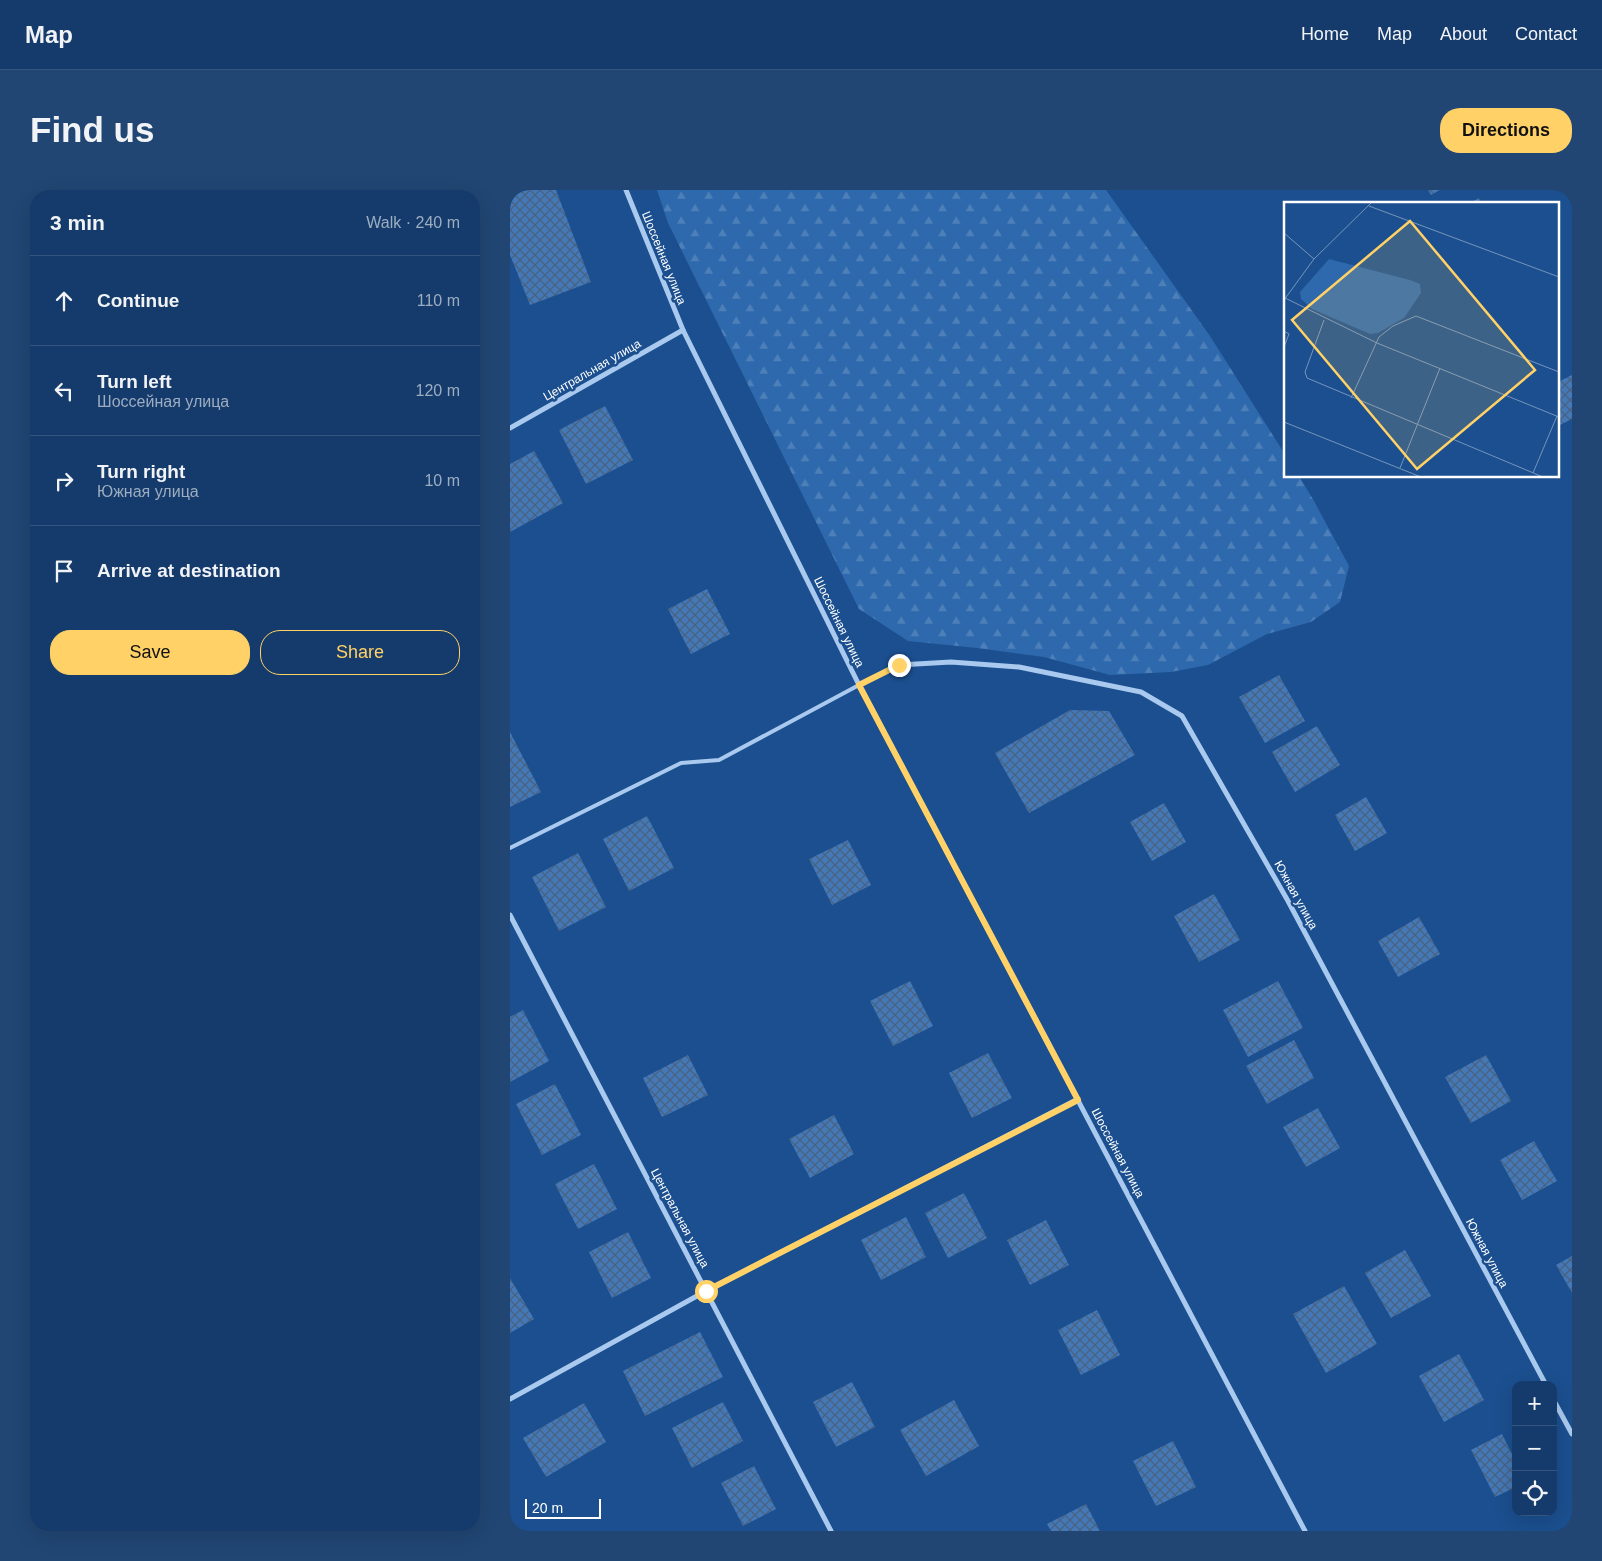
<!DOCTYPE html>
<html lang="en">
<head>
<meta charset="utf-8">
<style>
	:root { --surface:#143b6b; --page:#214673; --text:#f1f3f6; --muted:#9dadc1; --line:#33557e; --accent:#ffd166 }
	body { margin:0; font-family:Helvetica,sans-serif; background:var(--page); color:var(--text) }
	.controls { position:absolute; right:15px; bottom:15px; display:grid; overflow:hidden; border-radius:10px; box-shadow:0 5px 20px #0002 }
	.controls button { width:45px; height:45px; display:grid; place-items:center; padding:0; border:0; border-bottom:1px solid var(--line); background:var(--surface); color:var(--text); font:25px sans-serif }
	.scale { position:absolute; left:15px; bottom:12px; width:76px; box-sizing:border-box; padding-left:5px; border:2px solid #fff; border-top:0; font-size:14px; line-height:18px; white-space:nowrap; color:#fff; -webkit-text-stroke:4px #1b4f8f; paint-order:stroke }
	.stop { position:absolute; width:15px; height:15px; margin:-11px; border:4px solid #ffd166; border-radius:50%; background:#fff }
	.stop.end { background:#ffd166; border-color:#fff; box-shadow:0 1px 5px #0008 }
	.list { margin:0; padding:0; list-style:none }
	h2 { display:flex; justify-content:space-between; align-items:center; height:65px; margin:0; padding:0 20px; font-size:21px }
	h2 small { font-size:16px; font-weight:400; color:var(--muted) }
	.list li { display:grid; grid-template-columns:32px 1fr auto; gap:15px; align-items:center; box-sizing:border-box; height:90px; padding:0 20px; border-top:1px solid var(--line) }
	.list b { display:block; font-size:19px; white-space:nowrap }
	.list p { margin:0; font-size:16px; white-space:nowrap; color:var(--muted) }
	.list em { font-size:16px; font-style:normal; color:var(--muted) }
	.actions { display:flex; gap:10px; padding:15px 20px }
	.actions a { flex:1; padding:11px 0; border:1px solid var(--accent); border-radius:20px; text-align:center; font-size:18px; color:var(--accent) }
	.actions .main { background:var(--accent); color:#111 }
	.icon { flex:none; width:28px; height:28px; fill:none; stroke:currentColor; stroke-width:2; stroke-linecap:round; stroke-linejoin:round }
	.map { position:relative; flex:none; width:1062px; height:1341px; overflow:hidden; border-radius:20px }
	header { display:flex; align-items:center; gap:30px; box-sizing:border-box; height:70px; padding:0 25px; background:var(--surface); border-bottom:1px solid var(--line) }
	header strong { font-size:24px }
	nav { display:flex; gap:28px; margin-inline-start:auto; font-size:18px }
	.intro { display:flex; align-items:center; justify-content:space-between; box-sizing:border-box; height:120px; padding:0 30px }
	h1 { margin:0; font-size:35px }
	.button { padding:12px 22px; border-radius:20px; background:var(--accent); color:#111; font-size:18px; font-weight:700 }
	main { display:flex; gap:30px; padding:0 30px }
	aside { flex:1; background:var(--surface); border-radius:20px; box-shadow:0 5px 20px #0002 }
	.map>svg:first-child { display:block }
	.forest { fill:url(#forest-firs) }
	.building { fill:url(#building-cross-hatch) }
	.lines { fill:none; stroke-linecap:round; stroke-linejoin:round }
	.service { stroke:#a9c9ee; stroke-width:4 }
	.minor { stroke:#a9c9ee; stroke-width:5 }
	.route { stroke:#ffd166; stroke-width:6 }
	.labels { text-anchor:middle; stroke-width:5; stroke-linejoin:round; paint-order:stroke }
	.street-label { font-size:12px; fill:#fff; stroke:#1b4f8f }
	.inset-road { fill:none; stroke:#7695bc; stroke-width:1 }
	.view { fill:#ffd166; fill-opacity:0.15; stroke:#ffd166; stroke-width:2.5 }
	.inset-edge { fill:none; stroke:#fff; stroke-width:2.5 }
</style>
</head>
<body>
<header>
<strong>Map</strong>
<nav><a>Home</a><a>Map</a><a>About</a><a>Contact</a></nav>
</header>
<div class="intro"><h1>Find us</h1><a class="button">Directions</a></div>
<main>
<aside>
<h2>3 min<small>Walk · 240 m</small></h2>
<ul class="list">
<li><svg class="icon" aria-label="ahead" viewBox="0 0 24 24"><path d="M12 20V5M6 11l6-6 6 6"/></svg><div><b>Continue</b></div><em>110 m</em></li>
<li><svg class="icon" aria-label="left" viewBox="0 0 24 24"><path d="M17 20v-9H6M10 6l-5 5 5 5"/></svg><div><b>Turn left</b><p>Шоссейная улица</p></div><em>120 m</em></li>
<li><svg class="icon" aria-label="right" viewBox="0 0 24 24"><path d="M7 20v-9h11M14 6l5 5-5 5"/></svg><div><b>Turn right</b><p>Южная улица</p></div><em>10 m</em></li>
<li><svg class="icon" aria-label="arrive" viewBox="0 0 24 24"><path d="M6 21V4h12l-3 4 3 4H6"/></svg><div><b>Arrive at destination</b></div></li>
</ul>
<div class="actions"><a class="main">Save</a><a>Share</a></div>
</aside>
<div class="map">
<svg width="1062" height="1341" viewBox="0 0 1062 1341">
	<defs>
		<pattern id="forest-firs" width="22" height="20" patternUnits="userSpaceOnUse" patternTransform="scale(1.25)"><rect width="22" height="20" fill="#2e69ad"/><path d="M5 1l3.5 6h-7zM16 11l3.5 6h-7z" fill="#4d80b9"/></pattern>
		<pattern id="building-cross-hatch" width="8" height="8" patternUnits="userSpaceOnUse" patternTransform="scale(1.25)"><rect width="8" height="8" fill="#4478b7"/><path d="M0 0l8 8M0 8l8-8" fill="none" stroke="#486282"/></pattern>
	</defs>
	<rect width="100%" height="100%" fill="#1b4f8f"/>
	<polygon class="forest" points="147,0 596,0 700,146 776,266 776,286 789,286 804,311 839,376 830,412 801,432 757,444 698,475 661,482 600,485 534,467 467,458 398,451 349,419 158,33"/>
	<g class="building">
		<polygon points="0,0 46,0 81,92 20,115 0,65"/>
		<polygon points="918,0 930,0 921,5"/>
		<polygon points="969,8 972,14 958,14"/>
		<polygon points="1062,185 1062,229 1048,236 1048,192"/>
		<polygon points="95,216 123,270 76,294 49,240"/>
		<polygon points="24,261 53,313 0,342 0,274"/>
		<polygon points="197,399 220,444 181,464 158,419"/>
		<polygon points="769,485 795,531 755,553 729,507"/>
		<polygon points="560,520 599,521 625,565 519,623 485,563"/>
		<polygon points="807,536 830,575 785,602 762,562"/>
		<polygon points="0,542 31,602 0,617"/>
		<polygon points="856,607 877,643 845,661 825,625"/>
		<polygon points="654,613 676,652 642,671 620,632"/>
		<polygon points="137,626 164,678 119,701 93,649"/>
		<polygon points="338,650 361,695 322,715 299,669"/>
		<polygon points="68,663 96,717 49,741 22,687"/>
		<polygon points="704,704 730,750 689,772 664,726"/>
		<polygon points="909,727 930,764 888,787 868,751"/>
		<polygon points="400,791 423,836 383,856 360,811"/>
		<polygon points="768,791 793,838 738,867 713,820"/>
		<polygon points="13,820 39,871 0,892 0,827"/>
		<polygon points="784,850 804,888 757,914 736,876"/>
		<polygon points="478,863 502,908 462,928 439,883"/>
		<polygon points="178,865 198,905 152,927 133,888"/>
		<polygon points="976,865 1001,911 961,933 935,887"/>
		<polygon points="45,894 71,945 32,965 6,914"/>
		<polygon points="808,918 830,958 796,977 773,937"/>
		<polygon points="324,925 344,964 300,988 279,949"/>
		<polygon points="1024,951 1047,991 1012,1010 990,970"/>
		<polygon points="84,974 107,1019 68,1039 45,994"/>
		<polygon points="454,1003 477,1048 438,1068 415,1023"/>
		<polygon points="396,1027 416,1067 371,1090 351,1050"/>
		<polygon points="536,1030 559,1075 520,1095 497,1050"/>
		<polygon points="118,1042 141,1088 102,1108 79,1062"/>
		<polygon points="895,1060 921,1106 881,1128 855,1083"/>
		<polygon points="1062,1066 1062,1103 1046,1075"/>
		<polygon points="0,1088 24,1129 0,1143"/>
		<polygon points="834,1096 867,1154 816,1183 783,1124"/>
		<polygon points="587,1120 610,1165 571,1185 548,1140"/>
		<polygon points="190,1142 213,1187 135,1226 113,1181"/>
		<polygon points="949,1164 974,1210 934,1232 909,1186"/>
		<polygon points="342,1192 365,1237 326,1257 303,1212"/>
		<polygon points="444,1210 469,1256 416,1286 390,1240"/>
		<polygon points="213,1212 233,1251 182,1278 162,1238"/>
		<polygon points="74,1213 96,1252 36,1287 13,1248"/>
		<polygon points="992,1244 1006,1272 1006,1297 985,1307 961,1260"/>
		<polygon points="663,1251 686,1297 646,1316 623,1271"/>
		<polygon points="244,1276 266,1319 233,1336 211,1293"/>
		<polygon points="576,1314 590,1341 541,1341 537,1334"/>
	</g>
	<g class="lines">
		<polyline class="service" points="0,658 171,573 209,570 349,495"/>
		<g class="minor">
			<polyline points="116,0 173,140 349,495 795,1341"/>
			<polyline points="1059,0 1062,5"/>
			<polyline points="0,238 173,140"/>
			<polyline points="349,495 389,475 441,472 509,477 631,502 672,526 778,711 1036,1195"/>
			<polyline points="0,725 321,1341"/>
			<polyline points="0,1209 196,1101 568,909"/>
			<polyline points="1043,1209 1062,1244"/>
		</g>
	</g>
	<g class="lines">
		<polyline class="route" points="196,1101 568,910 349,495 389,475"/>
	</g>
	<g class="labels">
		<g class="street-label">
			<text transform="translate(154 68) rotate(68)" y="4">Шоссейная улица</text>
			<text transform="translate(82 180) rotate(-30)" y="4">Центральная улица</text>
			<text transform="translate(329 432) rotate(64)" y="4">Шоссейная улица</text>
			<text transform="translate(786 705) rotate(61)" y="4">Южная улица</text>
			<text transform="translate(608 963) rotate(62)" y="4">Шоссейная улица</text>
			<text transform="translate(170 1028) rotate(62)" y="4">Центральная улица</text>
			<text transform="translate(977 1063) rotate(62)" y="4">Южная улица</text>
		</g>
	</g>
	<g transform="translate(774 12)">
		<rect width="275" height="275" fill="#1b4f8f"/>
		<path d="M 45,57 L 126,78 L 136,82 L 137,91 L 120,116 L 94,131 L 86,132 L 28,107 L 17,97 L 16,90 Z" fill="#2e69ad"/>
		<path class="inset-road" d="M 85,4 L 275,75M 0,31 L 30,57M 1,96 L 93,141 L 275,215M 0,98 L 30,57 L 88,0M 40,118 L 21,170 L 23,176 L 259,275M 0,129 L 5,132 L 0,145M 67,196 L 95,135 L 109,124 L 132,114 L 275,170M 0,220 L 137,275M 116,266 L 156,166M 249,271 L 273,214"/>
		<path class="view" d="M 126,19 L 251,168 L 133,267 L 8,118 Z"/>
		<rect width="275" height="275" class="inset-edge"/>
	</g>
</svg>
<div class="controls">
<button>+</button>
<button>−</button>
<button><svg class="icon" aria-label="locate" viewBox="0 0 24 24"><circle cx="12" cy="12" r="6"/><path d="M12 2v4M12 18v4M2 12h4M18 12h4"/></svg></button>
</div>
<div class="scale">20 m</div>
<div class="stop" style="left:196px;top:1101px"></div>
<div class="stop end" style="left:389px;top:475px"></div>
</div>
</main>
</body>
</html>
